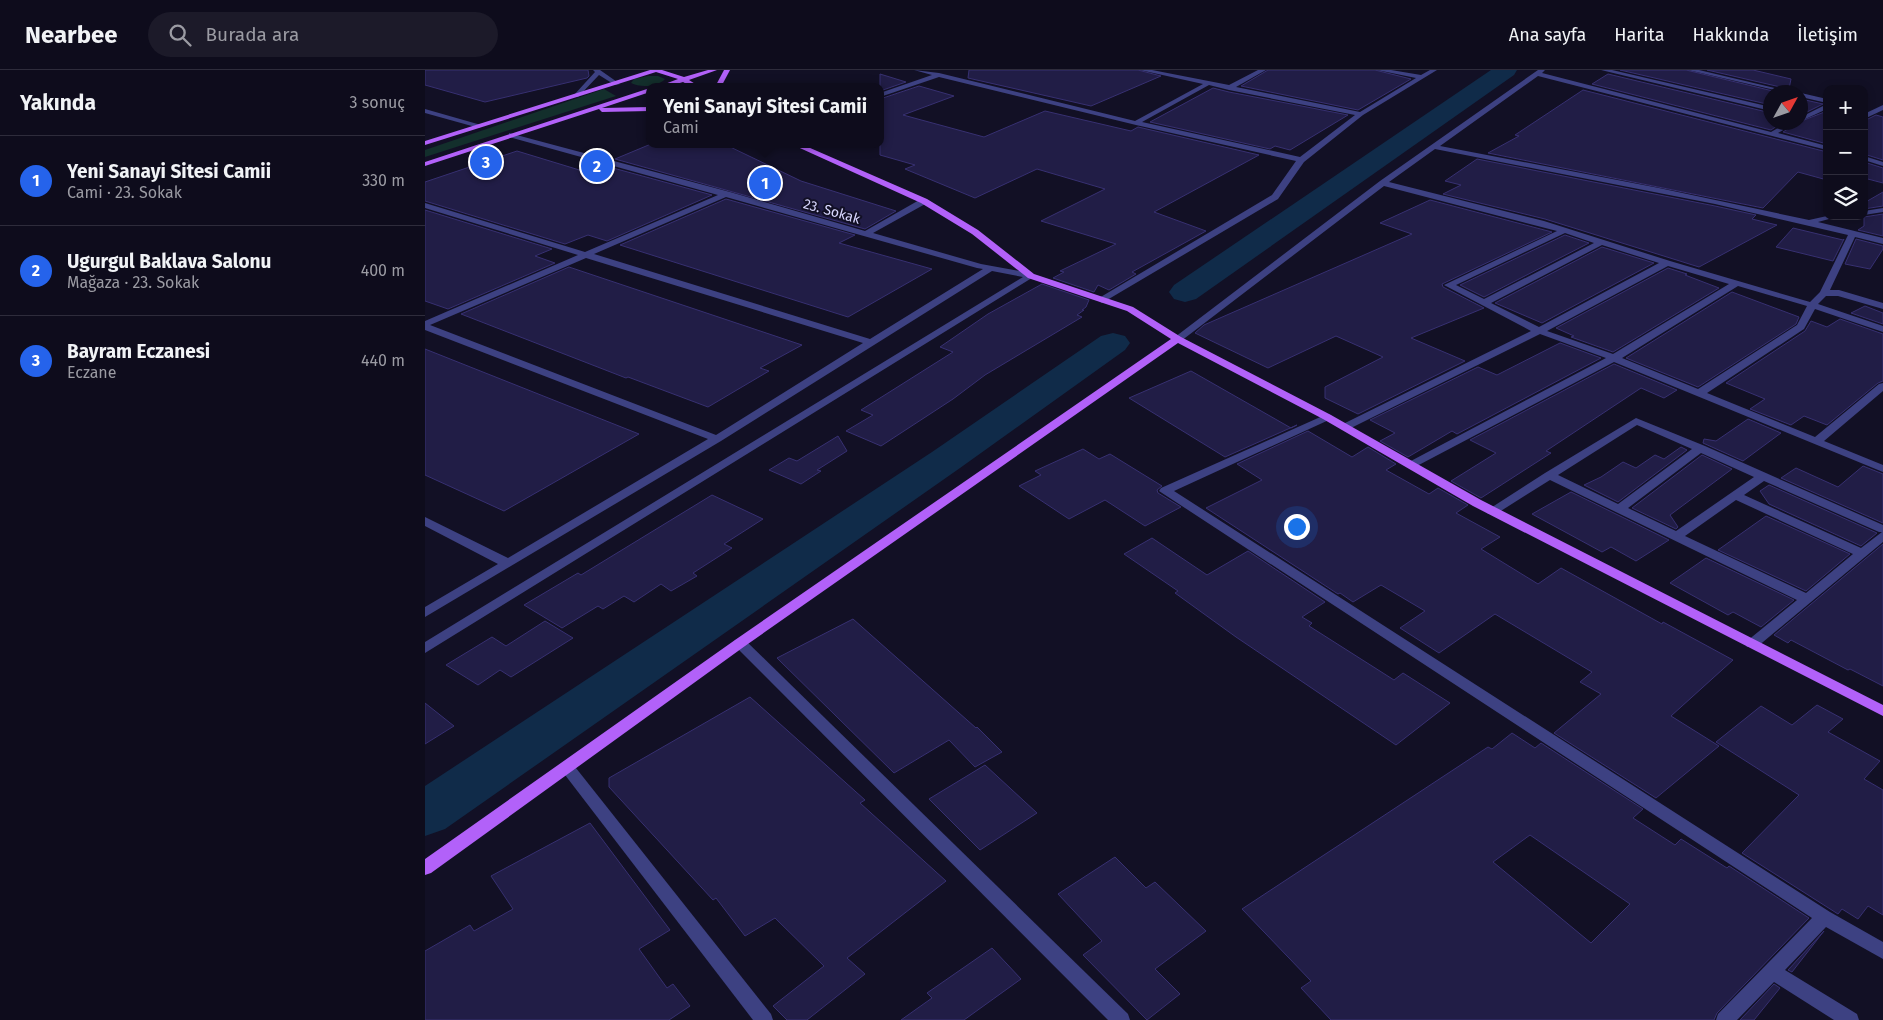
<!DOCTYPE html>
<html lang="tr">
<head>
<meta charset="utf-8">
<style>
	:root { --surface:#0e0c1c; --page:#1c1a29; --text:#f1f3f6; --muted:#9b9ba3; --line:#2e2c3b; --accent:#2563eb }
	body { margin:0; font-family:"Fira Sans",sans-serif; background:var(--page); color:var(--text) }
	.controls { position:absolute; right:15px; top:15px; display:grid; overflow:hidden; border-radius:10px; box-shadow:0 2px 8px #0003 }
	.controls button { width:45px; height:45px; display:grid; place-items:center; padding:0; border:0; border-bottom:1px solid var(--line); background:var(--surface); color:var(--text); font:25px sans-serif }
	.compass { position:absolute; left:1338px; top:15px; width:45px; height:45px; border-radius:50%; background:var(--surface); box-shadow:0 2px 8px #0003; rotate:50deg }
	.you { position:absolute; left:871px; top:456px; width:18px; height:18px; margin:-12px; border:4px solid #fff; border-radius:50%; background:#1a73e8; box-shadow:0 0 0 8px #1a73e833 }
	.badge { display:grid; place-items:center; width:32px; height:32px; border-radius:50%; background:var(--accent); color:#fff; font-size:16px; font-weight:700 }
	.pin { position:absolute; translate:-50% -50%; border:2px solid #fff; box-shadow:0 1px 5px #0006 }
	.popup { position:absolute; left:221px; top:13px; width:238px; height:65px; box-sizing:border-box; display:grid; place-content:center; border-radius:10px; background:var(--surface); filter:drop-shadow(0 1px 4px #0005); font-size:16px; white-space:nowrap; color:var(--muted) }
	.popup b { font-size:19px; color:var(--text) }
	.popup::after { content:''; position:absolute; left:50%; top:100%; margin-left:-10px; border:10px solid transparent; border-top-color:var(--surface) }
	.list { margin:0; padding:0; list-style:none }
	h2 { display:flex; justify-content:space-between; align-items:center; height:65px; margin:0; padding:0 20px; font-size:21px }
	h2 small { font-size:16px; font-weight:400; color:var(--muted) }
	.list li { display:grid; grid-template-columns:32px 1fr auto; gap:15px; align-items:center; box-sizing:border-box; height:90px; padding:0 20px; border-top:1px solid var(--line) }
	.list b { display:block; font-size:19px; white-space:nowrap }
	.list p { margin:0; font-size:16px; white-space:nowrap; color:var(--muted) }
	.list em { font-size:16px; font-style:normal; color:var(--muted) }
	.icon { flex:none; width:28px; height:28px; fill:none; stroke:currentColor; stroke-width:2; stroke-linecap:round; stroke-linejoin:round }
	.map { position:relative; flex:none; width:1458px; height:950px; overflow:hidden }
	header { display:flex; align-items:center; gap:30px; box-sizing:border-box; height:70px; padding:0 25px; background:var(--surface); border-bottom:1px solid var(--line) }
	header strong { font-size:24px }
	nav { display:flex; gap:28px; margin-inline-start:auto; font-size:18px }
	.search { width:350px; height:45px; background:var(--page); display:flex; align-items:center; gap:12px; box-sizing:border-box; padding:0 18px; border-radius:28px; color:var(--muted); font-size:19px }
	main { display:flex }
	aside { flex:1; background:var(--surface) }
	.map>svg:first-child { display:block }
	.green { fill:#132f2c }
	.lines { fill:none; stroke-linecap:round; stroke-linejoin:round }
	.river { fill:#102b49; fill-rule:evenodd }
	.building { fill:#211d46; stroke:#373071; fill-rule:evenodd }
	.minor { fill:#3d4182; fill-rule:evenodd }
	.major { fill:#b261f9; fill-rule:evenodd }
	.labels { text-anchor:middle; stroke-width:4; stroke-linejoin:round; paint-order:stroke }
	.far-street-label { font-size:14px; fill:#d7d6fd; stroke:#121025 }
</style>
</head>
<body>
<header>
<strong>Nearbee</strong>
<div class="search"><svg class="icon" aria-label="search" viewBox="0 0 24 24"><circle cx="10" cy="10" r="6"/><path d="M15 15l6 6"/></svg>Burada ara</div>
<nav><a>Ana sayfa</a><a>Harita</a><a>Hakkında</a><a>İletişim</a></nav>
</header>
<main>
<aside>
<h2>Yakında<small>3 sonuç</small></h2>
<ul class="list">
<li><span class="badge">1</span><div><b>Yeni Sanayi Sitesi Camii</b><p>Cami · 23. Sokak</p></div><em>330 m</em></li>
<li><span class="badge">2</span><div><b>Ugurgul Baklava Salonu</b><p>Mağaza · 23. Sokak</p></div><em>400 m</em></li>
<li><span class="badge">3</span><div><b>Bayram Eczanesi</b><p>Eczane</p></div><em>440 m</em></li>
</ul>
</aside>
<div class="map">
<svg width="1458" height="950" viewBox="0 0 1458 950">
	<rect width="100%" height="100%" fill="#121025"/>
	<g class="green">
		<path d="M 223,6 L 233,6 L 240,9 C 233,17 215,18 206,13 L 209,9 Z"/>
		<polygon points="179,19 191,26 0,87 0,80"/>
	</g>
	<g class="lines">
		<g class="river">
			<polygon points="1066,0 1092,0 1089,5 771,229 760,232 749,229 744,222 749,215"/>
			<polygon points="688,263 700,266 705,273 700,280 535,398 20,759 0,766 0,716 507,382 676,266"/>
		</g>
	</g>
	<g class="building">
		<polygon points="0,0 163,0 164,6 162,8 60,32 0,15"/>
		<polygon points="544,0 713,0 736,6 666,36 543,8"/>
		<polygon points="843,0 950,0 986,9 933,40 816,16"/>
		<polygon points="1195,0 1261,0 1352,22 1346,22 1346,35"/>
		<polygon points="1282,0 1328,0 1366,9 1364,19"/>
		<polygon points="455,4 481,12 455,21"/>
		<polygon points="1183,4 1346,43 1346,52 1358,52 1346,60 1167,14"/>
		<polygon points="494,16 529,26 478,45 559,67 620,41 706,61 713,57 834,85 729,142 781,161 707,202 711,204 684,220 673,215 669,222 628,208 639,202 635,201 691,174 616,151 680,119 612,99 550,128 480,99 490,95 455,85 455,29"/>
		<polygon points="788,18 804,22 923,45 865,80 850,76 845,79 725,52"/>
		<polygon points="1158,20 1402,82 1402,110 1373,102 1338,138 1063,83 1094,66 1090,65"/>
		<polygon points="1376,29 1398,34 1376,45"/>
		<polygon points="1402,41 1402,74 1358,62 1374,52"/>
		<polygon points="1451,45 1458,47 1458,90 1439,84 1439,51"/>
		<polygon points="226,74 299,74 376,111 471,141 440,159 190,89"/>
		<polygon points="92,81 161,102 177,95 287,125 182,171 163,165 140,174 0,131 0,112"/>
		<polygon points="1052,89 1290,136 1331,145 1327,149 1352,155 1274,197 1120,149 1018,124 1036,115 1020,111"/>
		<polygon points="1439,92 1458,98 1458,113 1439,108"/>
		<polygon points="1458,122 1458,136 1439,139 1439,133"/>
		<polygon points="301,129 430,165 414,173 507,199 423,247 195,175"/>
		<polygon points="1005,130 1127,162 1017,214 1018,217 1059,238 986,268 1040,291 933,344 900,328 900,317 958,287 911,266 843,298 770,263 779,255 987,164 955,153"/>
		<polygon points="0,140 127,179 110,186 130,193 23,239 0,231"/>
		<polygon points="1458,144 1458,166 1433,160 1439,156 1439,147"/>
		<polygon points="1368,158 1418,170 1419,169 1408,191 1351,177"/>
		<polygon points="1140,165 1164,173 1059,227 1035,215"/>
		<polygon points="1431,169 1458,176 1458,179 1445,199 1420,194"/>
		<polygon points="1177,177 1229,193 1117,253 1070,233"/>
		<polygon points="144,197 377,275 335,298 344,301 283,337 203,307 201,308 36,244"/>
		<polygon points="1243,198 1262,204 1260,205 1294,218 1188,282 1146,267 1149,266 1131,258"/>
		<polygon points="617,214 664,230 661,237 657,240 659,240 652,245 657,247 560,305 528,329 456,376 421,361 448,345 436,340 528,282 515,277 563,244"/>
		<polygon points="1307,222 1374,247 1371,254 1273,317 1201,288"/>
		<polygon points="1440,236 1458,243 1458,254 1426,243"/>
		<polygon points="1415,249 1458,264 1458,311 1453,313 1402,355 1379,346 1366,355 1325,339 1340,329 1301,313 1380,261 1386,251 1402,257"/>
		<polygon points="1135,273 1176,288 1032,364 1027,361 983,387 955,371 970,363 945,350 1053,297 1072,305"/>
		<polygon points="0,279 214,364 79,441 0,405"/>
		<polygon points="1189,294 1252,320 1239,328 1216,318 1121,381 1126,383 1056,428 1026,411 1071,383 1045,370"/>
		<polygon points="766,301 866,358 872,355 800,387 704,328"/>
		<polygon points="1323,349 1356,363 1318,391 1278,373 1279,369 1291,371"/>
		<polygon points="883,361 927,387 943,377 971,394 961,400 1004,424 1013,418 1043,435 1031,443 1075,467 1056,479 1113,514 1136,498 1237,554 1238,552 1308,590 1246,646 1294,676 1231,728 1129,663 1176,624 1155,612 1167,602 1070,544 1014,583 975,558 1000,541 956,515 928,532 915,523 913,524 781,438 837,410 812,394"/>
		<polygon points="413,366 422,381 392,400 396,401 376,414 344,400 364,388 372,391"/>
		<polygon points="1256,377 1262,380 1193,432 1159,415 1176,407 1198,392 1211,398 1230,385 1239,389"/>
		<polygon points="658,379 674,389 685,384 737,416 732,420 733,423 756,437 720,456 680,430 644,449 594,416 616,405 610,401"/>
		<polygon points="1277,385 1307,399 1245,445 1253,457 1251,459 1207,438"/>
		<polygon points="1438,396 1458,404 1458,453 1356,408 1371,398 1413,417"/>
		<polygon points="1344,415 1452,463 1436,476 1344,434 1335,421"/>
		<polygon points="1146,422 1244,470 1211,491 1186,477 1177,482 1107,444"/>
		<polygon points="287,425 338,449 299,474 307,478 268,503 272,506 246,521 236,514 209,532 199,526 178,539 173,536 137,558 99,535 153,503 156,505"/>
		<polygon points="1341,446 1425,484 1381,521 1293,480"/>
		<polygon points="727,468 782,505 823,481 900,532 877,547 887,553 884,556 969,610 978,603 1025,633 971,675 811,567 750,523 753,521 699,484"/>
		<polygon points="1458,474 1458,616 1425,599 1423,600 1366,570 1363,573 1349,565"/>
		<polygon points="1281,488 1369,530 1336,557 1308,542 1303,545 1245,513"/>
		<polygon points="428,549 551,658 552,657 577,682 550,697 524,670 469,703 352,588"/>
		<polygon points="120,551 148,568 86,607 75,600 53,615 21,595 67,567 81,576"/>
		<polygon points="325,627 440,730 435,733 521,811 422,888 440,904 382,950 362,950 348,936 399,896 350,848 320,866 291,828 288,830 184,717 184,708"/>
		<polygon points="0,633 29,656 0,674"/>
		<polygon points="1392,635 1418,649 1403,662 1455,691 1439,709 1458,720 1458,845 1443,836 1433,849 1417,839 1413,844 1317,783 1374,725 1291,672 1336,636 1367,655"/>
		<path d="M 1087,663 L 1110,678 L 1116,673 L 1218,739 L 1208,748 L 1250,775 L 1256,769 L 1302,798 L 1304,796 L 1384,848 L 1292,943 L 1289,950 L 906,950 L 876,918 L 886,911 L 817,839 L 1063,677 L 1067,679 ZM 1105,765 L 1205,834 L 1166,873 L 1068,792 Z"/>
		<polygon points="560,695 612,743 555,780 504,729"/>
		<polygon points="165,753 245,860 214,879 242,918 248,914 265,936 244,950 0,950 0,881 45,855 49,861 88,839 66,806"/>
		<polygon points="690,787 721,818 730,812 781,861 730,899 755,924 722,950 658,885 677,871 633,824"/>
		<polygon points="1399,861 1367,902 1363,900"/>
		<polygon points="567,878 596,909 539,950 476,950 507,928 502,923"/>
		<polygon points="1349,914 1355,918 1329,950 1315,950"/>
	</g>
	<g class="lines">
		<g class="minor">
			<polygon points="168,0 175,0 195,14 190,15 174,5 153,27 149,27 149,25 170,2"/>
			<path d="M 489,0 L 514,3 L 710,51 L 778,14 L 715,0 L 727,0 L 804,15 L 833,0 L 841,0 L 811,17 L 935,42 L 991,8 L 952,0 L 966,0 L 996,5 L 1005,0 L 1012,0 L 938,45 L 879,92 L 853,129 L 677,233 L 672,230 L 674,228 L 847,125 L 871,91 L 711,55 L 514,7 L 455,27 L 455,23 L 507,5 ZM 784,15 L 804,20 L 930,45 L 875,87 L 717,52 Z"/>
			<path d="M 1113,0 L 1120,0 L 1117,3 L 1346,62 L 1363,52 L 1372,52 L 1353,63 L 1402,76 L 1402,80 L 1113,6 L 1015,76 L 1234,118 L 1384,150 L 1402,146 L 1415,146 L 1393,152 L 1458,168 L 1458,174 L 1430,167 L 1405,220 L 1414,220 L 1458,233 L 1458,239 L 1413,226 L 1401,226 L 1393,234 L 1458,256 L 1458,262 L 1390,239 L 1379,259 L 1282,323 L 1390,367 L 1454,314 L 1458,313 L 1458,321 L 1399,371 L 1458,395 L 1458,402 L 1189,292 L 990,397 L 982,397 L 980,395 L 982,393 L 1181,288 L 1115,264 L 924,359 L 916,359 L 915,357 L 916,355 L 1106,261 L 1019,215 L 1132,161 L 959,116 L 756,271 L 750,271 L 750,267 L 955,111 ZM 1010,79 L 1290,134 L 1423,165 L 1395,222 L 1385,232 L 1245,191 L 1119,151 L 964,112 ZM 1140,163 L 1169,173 L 1059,229 L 1031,215 ZM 1177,175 L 1234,193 L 1114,257 L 1066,233 ZM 1243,196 L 1304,214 L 1188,284 L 1122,261 ZM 1313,216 L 1382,236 L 1372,255 L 1273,319 L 1197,288 Z"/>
			<polygon points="1176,0 1187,0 1346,37 1346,41"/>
			<polygon points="1263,0 1274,0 1367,22 1358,22"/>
			<polygon points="1376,23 1402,29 1402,33 1376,27"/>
			<polygon points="1402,34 1402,39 1376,51 1376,47"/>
			<polygon points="1458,35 1458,40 1439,49 1439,44"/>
			<polygon points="0,39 56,55 57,56 54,58 0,43"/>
			<path d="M 84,63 L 305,122 L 440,161 L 496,129 L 502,129 L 502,133 L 448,163 L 556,194 L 606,203 L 610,206 L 0,583 L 0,572 L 598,207 L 567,201 L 296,371 L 0,547 L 0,537 L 73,494 L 0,456 L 0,447 L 83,488 L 283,369 L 0,260 L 0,251 L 153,185 L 0,138 L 0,133 L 160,182 L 293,125 L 84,67 ZM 301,127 L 552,198 L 558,199 L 445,269 L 169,184 ZM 161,188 L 438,273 L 291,365 L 5,255 Z"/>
			<polygon points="1439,86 1458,92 1458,96 1439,90"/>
			<polygon points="1458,138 1458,142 1439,145 1439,141"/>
			<polygon points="902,344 906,345 907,347 906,349 749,421 1405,842 1458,872 1458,889 1401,857 1360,900 1432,944 1434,950 1409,950 1349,912 1312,950 1291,950 1293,944 1387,848 734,421 736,418"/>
			<path d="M 1211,348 L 1280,376 L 1458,455 L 1458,472 L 1332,577 L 1322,577 L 1320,574 L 1322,571 L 1372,530 L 1125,410 L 1071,444 L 1063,444 L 1061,441 L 1120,403 ZM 1212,355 L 1267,379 L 1193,434 L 1133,405 ZM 1276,383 L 1329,407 L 1251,461 L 1203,438 ZM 1339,411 L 1454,462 L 1457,462 L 1436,478 L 1319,425 ZM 1311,430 L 1428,484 L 1381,523 L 1260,466 Z"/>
			<polygon points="315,568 320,570 703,944 705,950 683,950 310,576 308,573 310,570"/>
			<polygon points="142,691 147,693 346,944 348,950 328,950 137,701 134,697 137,693"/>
		</g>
		<g class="major">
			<polygon points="225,0 237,0 259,7 283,0 292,0 264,10 275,17 267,17 258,12 242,17 232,17 253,9 231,2 0,75 0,71"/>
			<polygon points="299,0 305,0 296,17 290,17"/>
			<polygon points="225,18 225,22 177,38 225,37 225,41 177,42 174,39 0,96 0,92"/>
			<polygon points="366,74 376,74 502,129 553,160 609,204 708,237 756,267 906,345 1056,430 1458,635 1458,646 1048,436 898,349 753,273 320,576 6,803 0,805 0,789 310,570 746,269 702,241 603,208 547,164 496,133"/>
		</g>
	</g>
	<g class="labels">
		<g class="far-street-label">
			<text transform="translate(407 141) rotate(16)" y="5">23. Sokak</text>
		</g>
	</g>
</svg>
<div class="controls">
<button>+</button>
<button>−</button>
<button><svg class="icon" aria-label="layers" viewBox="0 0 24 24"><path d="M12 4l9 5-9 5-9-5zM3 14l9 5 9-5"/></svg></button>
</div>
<svg class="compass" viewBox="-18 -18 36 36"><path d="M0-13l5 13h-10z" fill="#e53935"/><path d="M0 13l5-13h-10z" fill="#9b9ba3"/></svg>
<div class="you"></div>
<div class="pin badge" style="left:340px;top:113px">1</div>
<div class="popup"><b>Yeni Sanayi Sitesi Camii</b>Cami</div>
<div class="pin badge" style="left:172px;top:96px">2</div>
<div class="pin badge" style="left:61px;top:92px">3</div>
</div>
</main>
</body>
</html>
